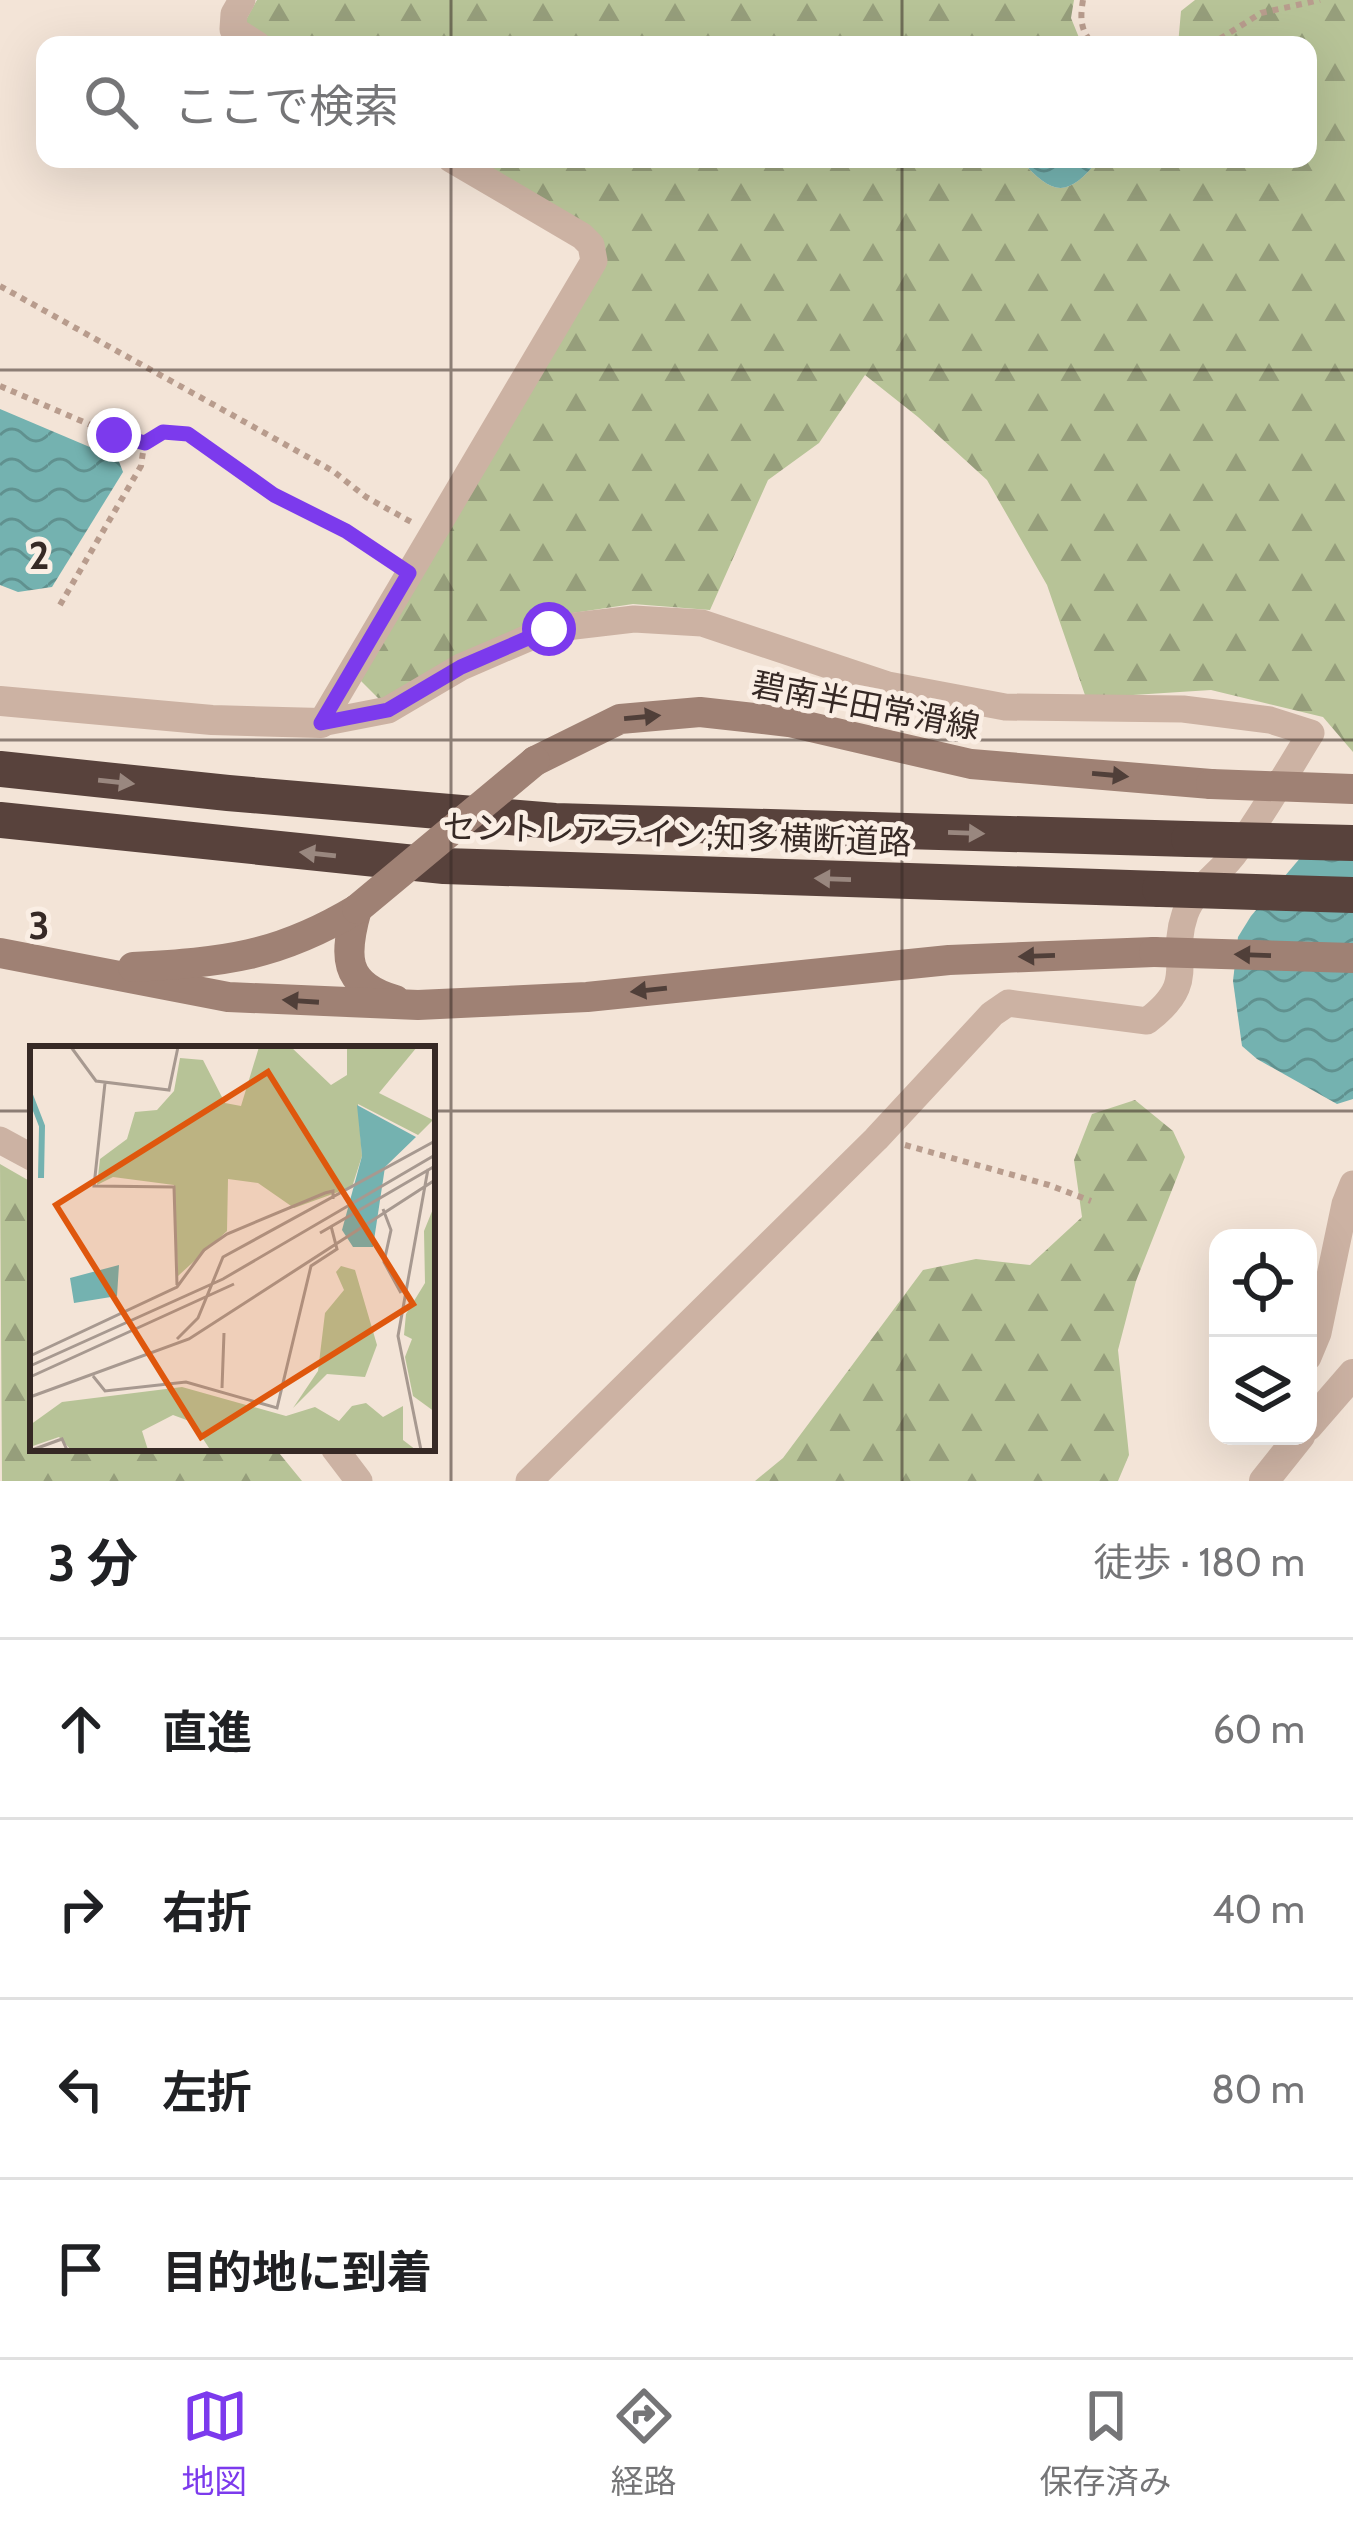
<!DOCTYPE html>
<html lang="ja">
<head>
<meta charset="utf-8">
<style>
	:root { --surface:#fff; --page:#f6f6f6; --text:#202124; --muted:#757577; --line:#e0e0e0; --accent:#7c3aed }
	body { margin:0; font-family:Cabin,"Noto Sans JP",sans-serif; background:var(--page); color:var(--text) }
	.controls { position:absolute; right:36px; bottom:36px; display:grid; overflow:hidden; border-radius:24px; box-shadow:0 12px 48px #0002 }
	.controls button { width:108px; height:108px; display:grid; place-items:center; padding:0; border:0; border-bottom:3px solid var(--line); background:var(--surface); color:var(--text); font:60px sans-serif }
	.stop { position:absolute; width:36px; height:36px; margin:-27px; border:9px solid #7c3aed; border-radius:50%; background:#fff }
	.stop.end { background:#7c3aed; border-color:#fff; box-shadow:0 3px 12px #0008 }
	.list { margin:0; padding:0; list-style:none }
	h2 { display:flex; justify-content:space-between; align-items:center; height:156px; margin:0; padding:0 48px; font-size:51px }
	h2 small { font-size:39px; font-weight:400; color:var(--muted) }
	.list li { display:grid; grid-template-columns:78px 1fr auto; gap:36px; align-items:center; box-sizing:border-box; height:180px; padding:0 48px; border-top:3px solid var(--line) }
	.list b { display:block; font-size:45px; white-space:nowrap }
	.list em { font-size:39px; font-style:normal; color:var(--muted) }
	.icon { flex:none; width:66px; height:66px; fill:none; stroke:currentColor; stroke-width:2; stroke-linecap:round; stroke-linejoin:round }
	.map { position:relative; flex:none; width:1353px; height:1481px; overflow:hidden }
	.search { position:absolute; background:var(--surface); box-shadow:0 12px 48px #0002; left:36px; right:36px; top:36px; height:132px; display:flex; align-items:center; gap:30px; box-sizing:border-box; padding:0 42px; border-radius:24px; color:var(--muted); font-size:45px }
	.sheet { height:876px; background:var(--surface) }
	nav { display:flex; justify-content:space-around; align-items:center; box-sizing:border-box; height:168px; border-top:3px solid var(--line); background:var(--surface); font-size:33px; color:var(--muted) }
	nav a { display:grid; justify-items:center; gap:6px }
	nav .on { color:var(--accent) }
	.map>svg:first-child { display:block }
	.forest { fill:url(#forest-firs) }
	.water { fill:url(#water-waves) }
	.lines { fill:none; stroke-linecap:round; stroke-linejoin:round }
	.path { stroke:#b89c8d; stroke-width:6; stroke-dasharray:6 6; stroke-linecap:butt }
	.minor { stroke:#ccb2a3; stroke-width:27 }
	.tertiary { stroke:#ccb2a3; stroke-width:30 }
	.secondary { stroke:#9f8174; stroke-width:30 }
	.motorway { stroke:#58423c; stroke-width:36 }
	.secondary-bridge { stroke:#9f8174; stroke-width:30 }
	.motorway-bridge { stroke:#58423c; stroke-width:36 }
	.oneway { fill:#503f39 }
	.oneway2 { fill:#99877f }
	.route { stroke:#7c3aed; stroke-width:15 }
	.grid { fill:none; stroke:#362925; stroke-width:3; stroke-opacity:0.55 }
	.labels { text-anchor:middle; stroke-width:10; stroke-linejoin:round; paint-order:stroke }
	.street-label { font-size:33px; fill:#362925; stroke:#faeee4 }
	.inset-river { fill:none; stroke:#74b2b0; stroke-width:6 }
	.inset-road { fill:none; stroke:#a79990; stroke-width:3 }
	.view { fill:#df570d; fill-opacity:0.15; stroke:#df570d; stroke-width:6 }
	.inset-edge { fill:none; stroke:#362925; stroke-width:6 }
	.grid-label { font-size:39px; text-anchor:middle; font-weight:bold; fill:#362925; stroke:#faeee4; stroke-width:10; stroke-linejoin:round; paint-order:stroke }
</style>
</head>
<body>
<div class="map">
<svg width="1353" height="1481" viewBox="0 0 1353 1481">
	<defs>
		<pattern id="forest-firs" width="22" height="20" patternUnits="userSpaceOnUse" patternTransform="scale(3)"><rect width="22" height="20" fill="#b7c397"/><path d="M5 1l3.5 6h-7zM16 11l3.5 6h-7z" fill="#969e7b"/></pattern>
		<pattern id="water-waves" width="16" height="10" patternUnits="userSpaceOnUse" patternTransform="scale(3)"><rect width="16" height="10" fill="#74b2b0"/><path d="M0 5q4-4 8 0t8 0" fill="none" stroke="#60918f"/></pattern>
	</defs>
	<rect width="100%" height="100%" fill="#f3e4d7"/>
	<g class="forest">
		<path d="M 257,0 L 1074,0 L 1071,18 L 1082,45 L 344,45 L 340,37 C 328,38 321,42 311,45 C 285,53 263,37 243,25 Z"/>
		<path d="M 1195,0 L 1353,0 L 1353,752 L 1323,717 L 1211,690 L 1086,698 L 1047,585 L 987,480 L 918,417 L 865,375 L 819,443 L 768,480 L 710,610 L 633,604 L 546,617 L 380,700 L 358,678 L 600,250 L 471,159 L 1020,159 C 1053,197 1068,198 1099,159 L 1308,159 L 1308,45 L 1178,45 L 1181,11 Z"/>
		<polygon points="1135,1100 1173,1131 1185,1157 1136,1281 1118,1350 1129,1455 1118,1481 755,1481 783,1458 923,1270 976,1259 1030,1265 1082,1217 1074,1160 1092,1114"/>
		<polygon points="0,1164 33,1183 33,1448 275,1448 302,1481 2,1481"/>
	</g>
	<g class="water">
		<path d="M 1020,159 L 1099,159 C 1068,198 1053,197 1020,159 Z"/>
		<polygon points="0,409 118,459 123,472 52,587 18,592 0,585"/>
		<polygon points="1353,828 1353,1099 1337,1104 1257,1059 1242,1046 1233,981 1238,937 1251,916 1301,857"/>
	</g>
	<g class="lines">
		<g class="path">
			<path d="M 1083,0 C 1080,18 1080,31 1094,45"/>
			<polyline points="1210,45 1261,13 1320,0"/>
			<polyline points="0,286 333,471 366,497 413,523"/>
			<polyline points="0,386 114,435 145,443 163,432 188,433 274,495 346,531 389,559"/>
			<polyline points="60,605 141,466 144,445"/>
			<polyline points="905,1145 1049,1185 1091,1201"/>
		</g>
		<g class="minor">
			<polyline points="242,0 234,14 233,29 258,45"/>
			<path d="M 321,723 L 388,710 L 461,667 L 549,629 L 634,619 L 702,623 L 888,685 L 1005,707 L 1183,709 L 1270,720 L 1311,733 C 1287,772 1264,812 1237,850 C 1222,873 1194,888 1185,914 C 1168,963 1201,980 1147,1021 L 1008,1003 L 992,1014 L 876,1139 L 529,1481"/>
			<polyline points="321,723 594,261 591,245 582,236 451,159"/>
			<polyline points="0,1140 33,1158"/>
			<polyline points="1308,1357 1318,1333 1345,1204 1353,1184"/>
			<polyline points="334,1448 359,1481"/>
		</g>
		<g class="tertiary">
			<polyline points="0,701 212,720 321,723"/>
			<polyline points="1308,1426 1353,1374"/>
			<polyline points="1264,1481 1300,1436"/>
		</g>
		<g class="secondary">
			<polyline points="535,761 620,719 700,712 789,722 971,764 1211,784"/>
			<path d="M 357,909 C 344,955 342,985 395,1000"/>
			<polyline points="0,953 228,997 418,1005 587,997 949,960 1154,952"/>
			<path d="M 133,967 C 224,962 277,957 357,909"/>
		</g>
		<g class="motorway">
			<polyline points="0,769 228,793 555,821 1189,839"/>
			<polyline points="0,820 444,866 1160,889"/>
		</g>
		<g class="secondary-bridge">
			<polyline points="1211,784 1353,789"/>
			<polyline points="357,909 535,761"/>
			<polyline points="1154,952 1353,958"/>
		</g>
		<g class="motorway-bridge">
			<polyline points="1189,839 1353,843"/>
			<polyline points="1160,889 1353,895"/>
		</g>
	</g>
	<defs><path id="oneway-solid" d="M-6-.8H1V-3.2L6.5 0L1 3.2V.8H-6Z" transform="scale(3)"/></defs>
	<g class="oneway">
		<use href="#oneway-solid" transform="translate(642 717) rotate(-5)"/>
		<use href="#oneway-solid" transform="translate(1110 775) rotate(5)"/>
		<use href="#oneway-solid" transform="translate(1253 955) rotate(-178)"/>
		<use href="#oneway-solid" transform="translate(1037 956) rotate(178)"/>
		<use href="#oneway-solid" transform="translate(649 990) rotate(174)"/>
		<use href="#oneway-solid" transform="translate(301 1001) rotate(-176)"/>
	</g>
	<g class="oneway2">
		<use href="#oneway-solid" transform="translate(116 782) rotate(6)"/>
		<use href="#oneway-solid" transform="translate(966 833) rotate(2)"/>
		<use href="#oneway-solid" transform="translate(318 854) rotate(-174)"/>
		<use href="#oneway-solid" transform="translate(833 879) rotate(-178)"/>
	</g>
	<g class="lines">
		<polyline class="route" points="114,435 145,443 163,432 188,434 274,495 346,531 409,573 321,723 388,710 461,667 549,629"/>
	</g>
	<path class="grid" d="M 451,0 L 451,45M 902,0 L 902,45M 451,159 L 451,1481M 902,159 L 902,1481M 0,370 L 1353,370M 0,740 L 1353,740M 0,1111 L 33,1111M 432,1111 L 1353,1111"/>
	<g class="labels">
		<g class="street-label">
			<text transform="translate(866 705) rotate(11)" y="12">碧南半田常滑線</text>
			<text transform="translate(677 834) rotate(2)" y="12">セントレアライン;知多横断道路</text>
		</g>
	</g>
	<g transform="translate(30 1046)">
		<rect width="405" height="405" fill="#f3e4d7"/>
		<path d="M 229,1 L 261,1 L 301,39 L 317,29 L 317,1 L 387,1 L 349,47 L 403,74 L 388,89 L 328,58 L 332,110 L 322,141 L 264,162 L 228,137 L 198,133 L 197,185 L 148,230 L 144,139 L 83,131 L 67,139 L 70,113 L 97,93 L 105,66 L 127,64 L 144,45 L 150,12 L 173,14 L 195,57 L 211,60 ZM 405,158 L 405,366 L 383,350 L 375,311 L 382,293 L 374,289 L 376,268 L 395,237 L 394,185 ZM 311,220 L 325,224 L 347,299 L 335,331 L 297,328 L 263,362 L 288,325 L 295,267 L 314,244 L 306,226 ZM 152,341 L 256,370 L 285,361 L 309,375 L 322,360 L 336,357 L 353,371 L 373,360 L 373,394 L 386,404 L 179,402 L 162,376 L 143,369 L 112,385 L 118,404 L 41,404 L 29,391 L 0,401 L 0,379 L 32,356 Z" fill="#b7c397"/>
		<path d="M 327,59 L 386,91 L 355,121 L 343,201 L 323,201 L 312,184 L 332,110 ZM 89,219 L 87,250 L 44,257 L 40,232 Z" fill="#74b2b0"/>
		<path class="inset-river" d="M 0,49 L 12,80 L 11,132"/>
		<path class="inset-road" d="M 41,1 L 66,35 L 139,44 L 148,1M 75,37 L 64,140 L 144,141 L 147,239M 353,163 L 361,184 L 354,216 L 371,247M 290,187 L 405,120M 147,293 L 168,272 L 193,211 L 405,95M 0,310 L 147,241 L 174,204 L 197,188 L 295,147 L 303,145 L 303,153M 0,320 L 193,233 L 405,109M 63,330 L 75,345 L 156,336 L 247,362 L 281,220 L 307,203 L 301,180M 0,331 L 204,238M 192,342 L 194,287M 0,351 L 159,293 L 405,134M 2,404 L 32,393 L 37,404M 391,404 L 368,290 L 398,123"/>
		<path class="view" d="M 238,26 L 383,258 L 171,391 L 26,159 Z"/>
		<rect width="405" height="405" class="inset-edge"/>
	</g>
	<g class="grid-label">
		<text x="39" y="569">2</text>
		<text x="39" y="939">3</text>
	</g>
</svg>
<div class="controls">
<button><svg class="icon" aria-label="locate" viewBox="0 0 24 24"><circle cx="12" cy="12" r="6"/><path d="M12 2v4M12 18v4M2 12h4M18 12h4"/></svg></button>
<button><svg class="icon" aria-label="layers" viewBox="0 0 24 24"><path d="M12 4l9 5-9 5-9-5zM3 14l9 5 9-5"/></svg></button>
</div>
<div class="stop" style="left:549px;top:629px"></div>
<div class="stop end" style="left:114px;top:435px"></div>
<div class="search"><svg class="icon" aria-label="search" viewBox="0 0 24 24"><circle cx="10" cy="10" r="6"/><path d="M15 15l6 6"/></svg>ここで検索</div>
</div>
<section class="sheet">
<h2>3 分<small>徒歩 · 180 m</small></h2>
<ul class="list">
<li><svg class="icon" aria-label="ahead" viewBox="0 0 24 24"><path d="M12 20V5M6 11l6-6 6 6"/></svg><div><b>直進</b></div><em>60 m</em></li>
<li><svg class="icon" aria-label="right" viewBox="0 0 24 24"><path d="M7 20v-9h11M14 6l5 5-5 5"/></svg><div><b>右折</b></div><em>40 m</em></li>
<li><svg class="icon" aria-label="left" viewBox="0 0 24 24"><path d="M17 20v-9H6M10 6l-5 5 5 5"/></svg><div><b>左折</b></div><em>80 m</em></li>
<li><svg class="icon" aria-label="arrive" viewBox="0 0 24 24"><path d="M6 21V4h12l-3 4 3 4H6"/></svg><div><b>目的地に到着</b></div></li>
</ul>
</section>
<nav>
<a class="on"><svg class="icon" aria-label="map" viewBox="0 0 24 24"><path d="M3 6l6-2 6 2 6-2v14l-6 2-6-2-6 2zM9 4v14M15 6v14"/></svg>地図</a>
<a><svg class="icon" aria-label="directions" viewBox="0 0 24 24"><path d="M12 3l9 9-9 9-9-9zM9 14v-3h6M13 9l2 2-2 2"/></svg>経路</a>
<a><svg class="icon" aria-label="saved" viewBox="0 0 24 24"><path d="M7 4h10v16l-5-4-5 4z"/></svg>保存済み</a>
</nav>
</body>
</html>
